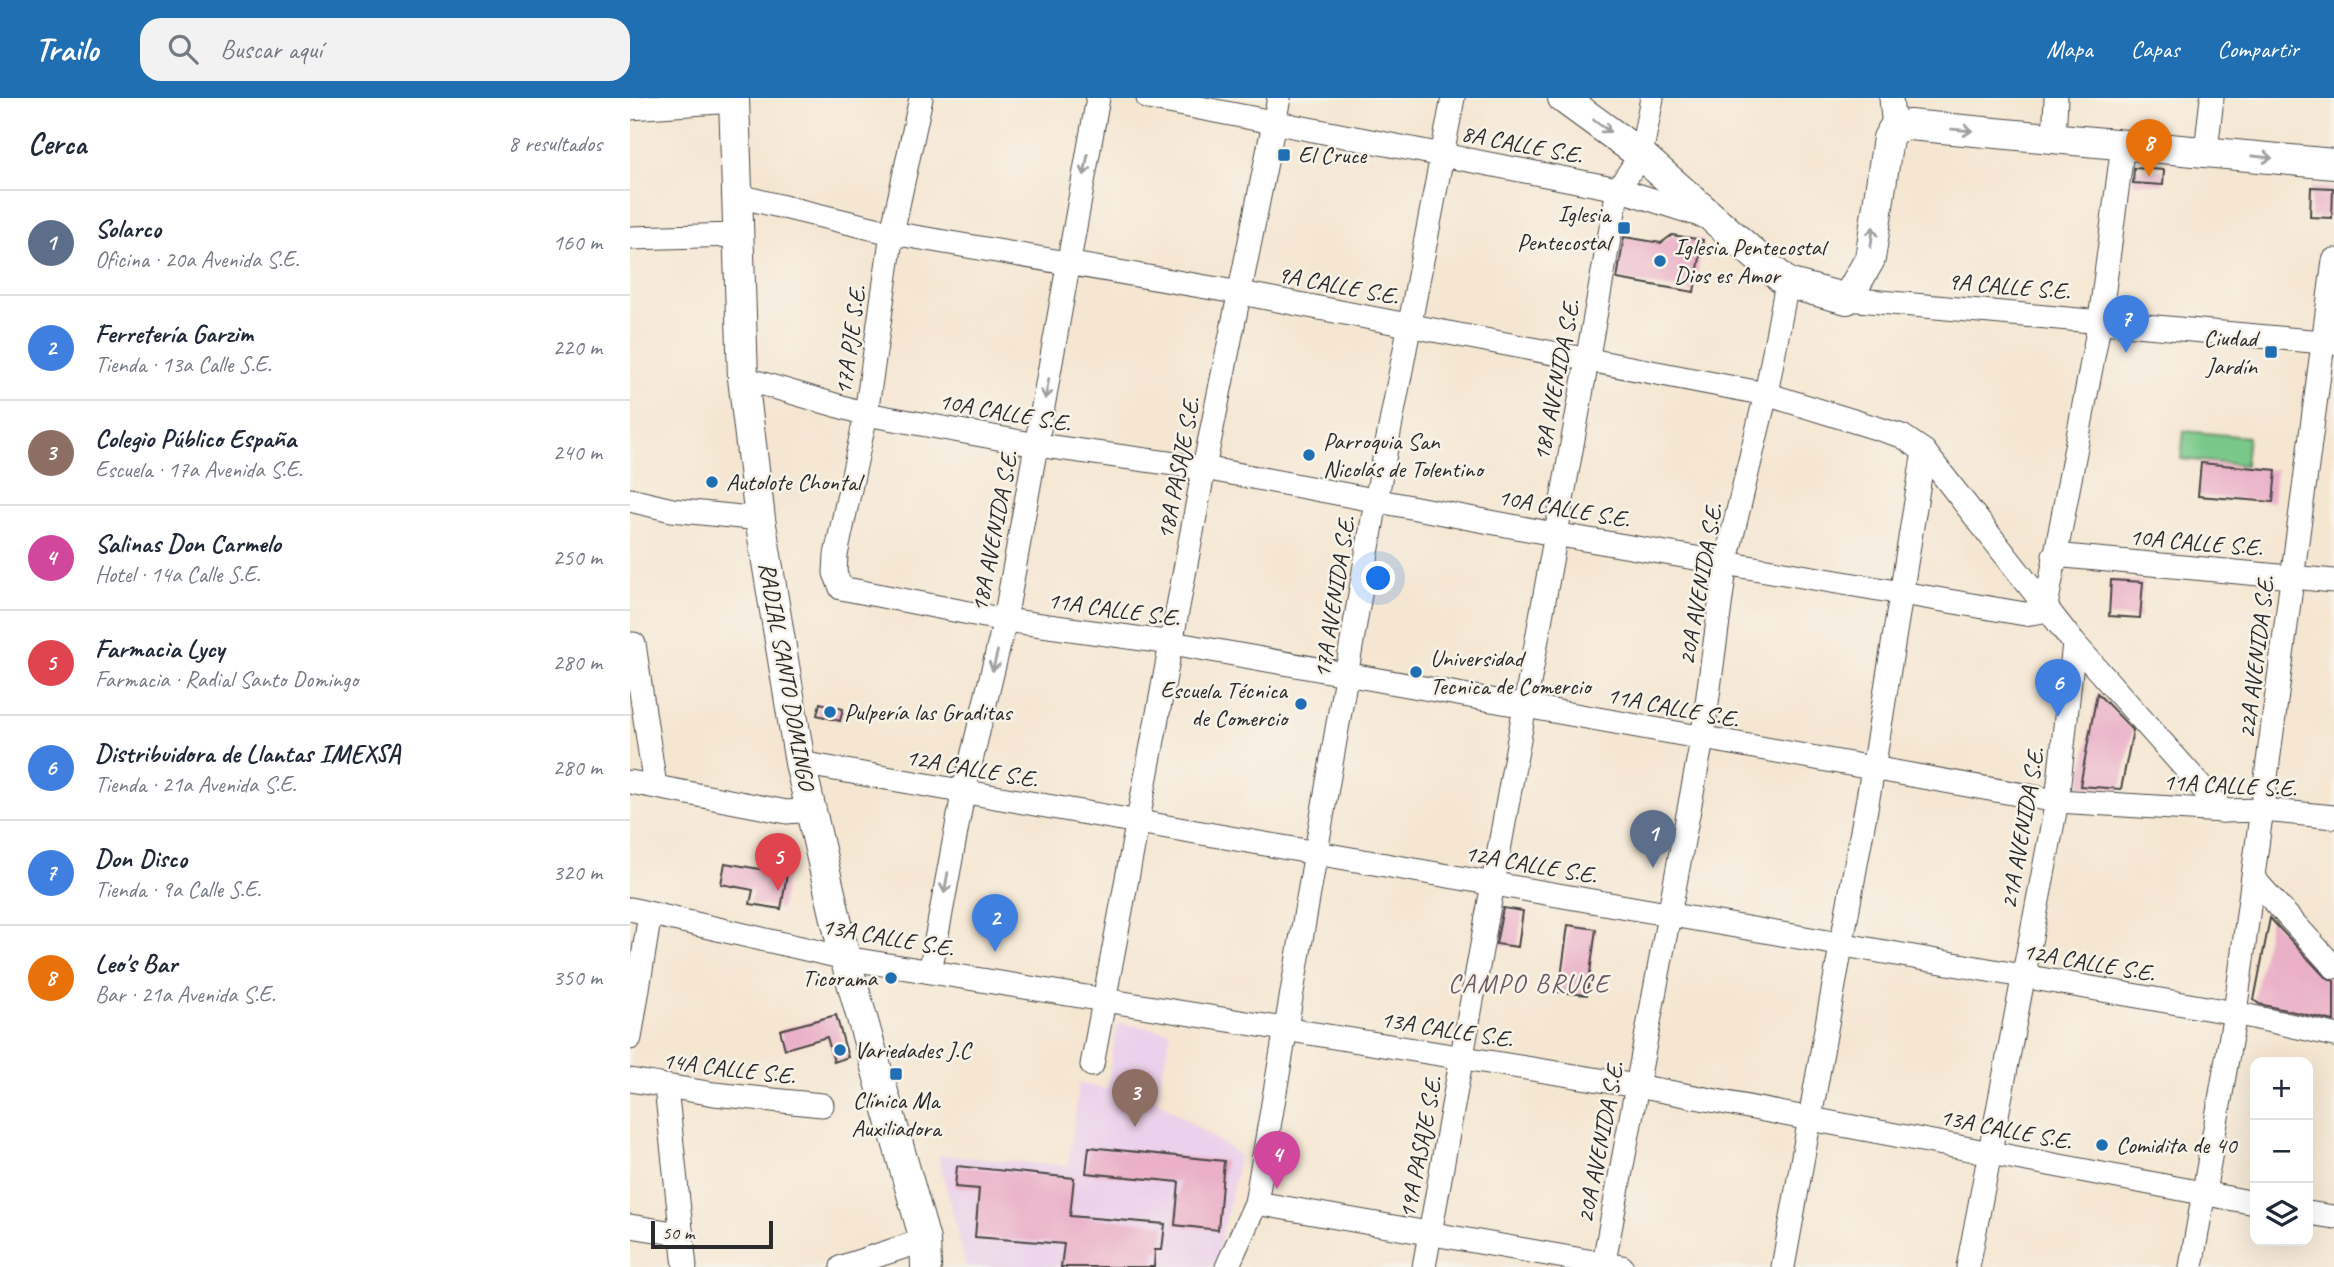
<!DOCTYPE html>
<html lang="es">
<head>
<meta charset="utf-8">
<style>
	:root { --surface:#fff; --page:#f2f2f3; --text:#1f2937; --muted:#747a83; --line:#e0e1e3; --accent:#1f6fb2 }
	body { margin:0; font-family:Caveat,sans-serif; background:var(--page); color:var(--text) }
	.controls { position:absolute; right:21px; bottom:21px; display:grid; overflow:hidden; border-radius:14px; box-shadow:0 7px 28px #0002 }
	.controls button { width:63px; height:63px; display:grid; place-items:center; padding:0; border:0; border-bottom:2px solid var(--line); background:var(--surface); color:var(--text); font:35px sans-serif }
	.scale { position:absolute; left:21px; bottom:18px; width:122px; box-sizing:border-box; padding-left:7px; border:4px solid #2b2b2b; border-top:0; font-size:19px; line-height:24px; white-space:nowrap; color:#2b2b2b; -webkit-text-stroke:5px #f7f3e8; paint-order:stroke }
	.you { position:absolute; left:749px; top:481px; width:24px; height:24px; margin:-18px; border:5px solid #fff; border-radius:50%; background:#1a73e8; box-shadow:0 0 0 10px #1a73e833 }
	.badge { display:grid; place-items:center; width:46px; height:46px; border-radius:50%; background:var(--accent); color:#fff; font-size:23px; font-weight:700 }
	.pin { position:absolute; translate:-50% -58px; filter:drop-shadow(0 2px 4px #0008) }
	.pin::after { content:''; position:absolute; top:37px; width:24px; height:21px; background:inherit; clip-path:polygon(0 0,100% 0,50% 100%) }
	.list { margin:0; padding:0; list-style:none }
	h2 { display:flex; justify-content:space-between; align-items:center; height:91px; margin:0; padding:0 28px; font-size:30px }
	h2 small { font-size:23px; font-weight:400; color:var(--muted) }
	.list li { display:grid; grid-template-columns:46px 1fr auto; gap:21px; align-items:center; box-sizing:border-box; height:105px; padding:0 28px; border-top:2px solid var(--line) }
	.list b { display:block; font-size:26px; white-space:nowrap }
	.list p { margin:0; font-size:23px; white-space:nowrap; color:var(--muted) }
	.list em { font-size:23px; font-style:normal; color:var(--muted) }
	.icon { flex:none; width:38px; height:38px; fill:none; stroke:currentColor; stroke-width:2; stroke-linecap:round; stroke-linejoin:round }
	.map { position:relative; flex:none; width:1704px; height:1169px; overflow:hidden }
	header { display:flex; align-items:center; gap:42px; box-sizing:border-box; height:98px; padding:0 35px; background:var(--accent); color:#fff }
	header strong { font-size:33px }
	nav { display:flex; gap:38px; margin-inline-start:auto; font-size:24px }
	.search { width:490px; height:63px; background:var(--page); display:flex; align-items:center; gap:18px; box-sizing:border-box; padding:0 24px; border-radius:21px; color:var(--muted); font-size:26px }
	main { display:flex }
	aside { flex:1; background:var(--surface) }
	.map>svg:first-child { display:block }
	.built { fill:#ebd1eb }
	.green { fill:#78c889; stroke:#527a5a; stroke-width:2 }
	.building { fill:#eab0c8 }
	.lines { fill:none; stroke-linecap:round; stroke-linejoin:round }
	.minor-casing { stroke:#494744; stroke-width:25 }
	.major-casing { stroke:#494744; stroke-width:32 }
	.minor { stroke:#fff; stroke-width:23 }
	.major { stroke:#fff; stroke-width:30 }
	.oneway { stroke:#a0a0a0 }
	.poi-dot { fill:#1f6fb2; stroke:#f7f3e8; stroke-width:2.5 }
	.labels { text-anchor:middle; stroke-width:5; stroke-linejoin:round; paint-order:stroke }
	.street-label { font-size:24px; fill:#2b2b2b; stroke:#f7f3e8 }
	.poi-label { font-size:24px; fill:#2b2b2b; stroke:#f7f3e8; text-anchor:start }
	.neighbourhood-label { font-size:26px; letter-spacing:2px; fill:#6e5a62; stroke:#f7f3e8 }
</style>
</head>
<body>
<header>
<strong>Trailo</strong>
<div class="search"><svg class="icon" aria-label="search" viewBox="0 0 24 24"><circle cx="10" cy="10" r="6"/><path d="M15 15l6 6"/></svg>Buscar aquí</div>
<nav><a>Mapa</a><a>Capas</a><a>Compartir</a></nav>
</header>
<main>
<aside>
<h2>Cerca<small>8 resultados</small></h2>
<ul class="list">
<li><span class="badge" style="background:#5c6f8a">1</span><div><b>Solarco</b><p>Oficina · 20a Avenida S.E.</p></div><em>160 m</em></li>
<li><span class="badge" style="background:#3f7fe0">2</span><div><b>Ferretería Garzim</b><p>Tienda · 13a Calle S.E.</p></div><em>220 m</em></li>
<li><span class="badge" style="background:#8d6e63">3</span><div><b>Colegio Público España</b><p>Escuela · 17a Avenida S.E.</p></div><em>240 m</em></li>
<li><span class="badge" style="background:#d1479c">4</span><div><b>Salinas Don Carmelo</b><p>Hotel · 14a Calle S.E.</p></div><em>250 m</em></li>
<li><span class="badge" style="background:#e0444e">5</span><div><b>Farmacia Lycy</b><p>Farmacia · Radial Santo Domingo</p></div><em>280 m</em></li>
<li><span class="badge" style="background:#3f7fe0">6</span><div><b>Distribuidora de Llantas IMEXSA</b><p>Tienda · 21a Avenida S.E.</p></div><em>280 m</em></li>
<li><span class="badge" style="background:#3f7fe0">7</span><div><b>Don Disco</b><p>Tienda · 9a Calle S.E.</p></div><em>320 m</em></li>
<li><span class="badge" style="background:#e8710a">8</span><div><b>Leo's Bar</b><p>Bar · 21a Avenida S.E.</p></div><em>350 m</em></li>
</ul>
</aside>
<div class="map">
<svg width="1704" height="1169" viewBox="0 0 1704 1169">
	<rect width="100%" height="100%" fill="#f7f3e8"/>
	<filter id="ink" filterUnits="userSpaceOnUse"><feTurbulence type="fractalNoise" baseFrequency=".0143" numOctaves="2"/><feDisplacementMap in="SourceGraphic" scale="14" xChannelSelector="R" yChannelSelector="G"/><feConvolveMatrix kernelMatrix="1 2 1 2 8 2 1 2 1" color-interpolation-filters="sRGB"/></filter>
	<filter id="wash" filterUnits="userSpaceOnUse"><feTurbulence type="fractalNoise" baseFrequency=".00686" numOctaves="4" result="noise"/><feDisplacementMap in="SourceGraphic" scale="28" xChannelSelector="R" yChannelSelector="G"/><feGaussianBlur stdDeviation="1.57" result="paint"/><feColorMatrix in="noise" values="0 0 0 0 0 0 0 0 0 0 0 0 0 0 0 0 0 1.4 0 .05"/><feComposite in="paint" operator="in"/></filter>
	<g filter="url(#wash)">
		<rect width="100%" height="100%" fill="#f5e6d1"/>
		<polygon class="built" points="487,925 541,934 526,1002 610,1057 587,1159 581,1169 336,1169 308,1057 438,1068 449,986 477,991"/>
		<polygon class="green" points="1554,333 1618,339 1615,367 1551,361"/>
		<g id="blocks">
			<g class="building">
				<polygon points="1504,70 1534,72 1533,87 1503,85"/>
				<polygon points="1681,89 1703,90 1702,120 1680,119"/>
				<polygon points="1042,137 1073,142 1064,194 987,181 994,139 1031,145"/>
				<polygon points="1571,365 1646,372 1643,404 1568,398"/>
				<polygon points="1481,482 1513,484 1510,520 1479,518"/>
				<polygon points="1467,595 1503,632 1491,691 1450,688"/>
				<polygon points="190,605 213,611 210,623 187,617"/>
				<polygon points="95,765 157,776 151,811 120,806 123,792 91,786"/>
				<polygon points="873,810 893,813 888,849 866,846"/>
				<polygon points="1640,820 1694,878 1704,883 1704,923 1629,906 1624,902"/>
				<polygon points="938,827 966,831 957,897 929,894"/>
				<polygon points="206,917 218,959 204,964 197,939 155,951 150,932"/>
				<polygon points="459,1049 594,1063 588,1132 545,1127 549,1084 456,1075"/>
				<polygon points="327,1068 444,1080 440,1118 535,1126 532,1152 525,1152 524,1169 431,1169 434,1146 345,1139 349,1091 325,1089"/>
			</g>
		</g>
	</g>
	<g filter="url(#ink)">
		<use href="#blocks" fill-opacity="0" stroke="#494744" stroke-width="2"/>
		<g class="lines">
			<g class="minor-casing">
				<g id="minor">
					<polyline points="291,0 262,135 236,316 206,457 205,475 211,490 375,522 542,545 1427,703 1593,713 1633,712 1704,719"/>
					<polyline points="518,0 988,91 1076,119"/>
					<polyline points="1261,0 1264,30"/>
					<polyline points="0,10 104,3"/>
					<polyline points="1424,41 1426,0"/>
					<polyline points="1576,53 1582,0"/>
					<polyline points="104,97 262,135 611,195 1136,296 1272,338 1294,353 1444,545 1593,713"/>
					<polyline points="0,140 106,137"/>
					<polyline points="1217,201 1704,245"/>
					<polyline points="113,280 236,316 407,347 574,370 924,436 1395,516 1408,514 1416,508 1470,222 1493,46"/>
					<polyline points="0,402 42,412 130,421"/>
					<polyline points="1424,457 1704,483"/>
					<polyline points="0,546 4,546 25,688"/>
					<polyline points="170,665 1605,915 1704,937"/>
					<polyline points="0,684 157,714 179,712"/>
					<polyline points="1623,780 1704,869"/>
					<polyline points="0,811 215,860 1007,988 1625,1105"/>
					<polyline points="300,874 333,696 375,522 468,0"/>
					<polyline points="0,940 20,816"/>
					<polyline points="462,967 574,370 649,0"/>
					<polyline points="0,982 84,996 192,1007"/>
					<polyline points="36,989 55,1169"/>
					<polyline points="626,1105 992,1169"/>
					<polyline points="1678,1115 1704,1119"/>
					<polyline points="0,1128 50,1136"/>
					<polyline points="212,1169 295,1142"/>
					<polyline points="597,1169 626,1105 746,403 823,0"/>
					<polyline points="794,1169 988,91 1011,57 1022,0"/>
					<polyline points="973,1169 1072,642 1096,463 1136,296 1157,185"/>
					<polyline points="1153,1169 1243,672 1294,353"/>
					<polyline points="1338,1169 1427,703 1444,545"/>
					<polyline points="1561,1169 1605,915 1704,162"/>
				</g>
			</g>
			<g class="major-casing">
				<g id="major">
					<polyline points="104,0 113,280 130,421 170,665 215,860 295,1142 296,1169"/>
					<polyline points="933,0 1011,57 1157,185 1217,201 1240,161 1258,40 1264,30 1279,27 1704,66"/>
				</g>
			</g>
			<use href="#minor" class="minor"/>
			<use href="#major" class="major"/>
		</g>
		<defs><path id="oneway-shaft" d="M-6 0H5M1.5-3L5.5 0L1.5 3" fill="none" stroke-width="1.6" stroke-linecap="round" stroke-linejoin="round" transform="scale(1.75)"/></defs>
		<g class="oneway">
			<use href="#oneway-shaft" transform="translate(972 28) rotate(36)"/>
			<use href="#oneway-shaft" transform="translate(1332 32) rotate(5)"/>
			<use href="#oneway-shaft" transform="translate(1632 59) rotate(6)"/>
			<use href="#oneway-shaft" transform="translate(456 67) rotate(100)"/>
			<use href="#oneway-shaft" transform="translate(1242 139) rotate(-83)"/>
			<use href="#oneway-shaft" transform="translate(417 291) rotate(100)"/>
			<use href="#oneway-shaft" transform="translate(365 563) rotate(104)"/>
			<use href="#oneway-shaft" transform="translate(316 785) rotate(100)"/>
		</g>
	</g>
	<g class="poi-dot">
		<rect x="647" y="50" width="14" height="14" rx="3.5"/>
		<rect x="987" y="123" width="14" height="14" rx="3.5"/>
		<circle cx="1030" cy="163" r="7"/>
		<rect x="1634" y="247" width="14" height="14" rx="3.5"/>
		<circle cx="679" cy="357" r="7"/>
		<circle cx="82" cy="384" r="7"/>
		<circle cx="786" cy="574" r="7"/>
		<circle cx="671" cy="606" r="7"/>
		<circle cx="200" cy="614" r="7"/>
		<circle cx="261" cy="880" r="7"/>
		<circle cx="210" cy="952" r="7"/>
		<rect x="259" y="969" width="14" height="14" rx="3.5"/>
		<circle cx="1472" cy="1047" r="7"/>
	</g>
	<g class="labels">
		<g class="street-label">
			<text transform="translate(892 46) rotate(11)" y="8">8A CALLE S.E.</text>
			<text transform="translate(708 187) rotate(11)" y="8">9A CALLE S.E.</text>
			<text transform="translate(1379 188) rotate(5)" y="8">9A CALLE S.E.</text>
			<text transform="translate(220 242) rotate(-82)" y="8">17A PJE S.E.</text>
			<text transform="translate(926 282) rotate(-79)" y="8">18A AVENIDA S.E.</text>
			<text transform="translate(375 314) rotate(10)" y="8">10A CALLE S.E.</text>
			<text transform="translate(548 370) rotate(-79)" y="8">18A PASAJE S.E.</text>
			<text transform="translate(934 410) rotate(10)" y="8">10A CALLE S.E.</text>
			<text transform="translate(364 433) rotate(-79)" y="8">18A AVENIDA S.E.</text>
			<text transform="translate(1566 444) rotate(5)" y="8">10A CALLE S.E.</text>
			<text transform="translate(1070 486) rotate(-80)" y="8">20A AVENIDA S.E.</text>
			<text transform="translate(704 499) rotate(-81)" y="8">17A AVENIDA S.E.</text>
			<text transform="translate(484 511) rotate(8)" y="8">11A CALLE S.E.</text>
			<text transform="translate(1626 559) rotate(-83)" y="8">22A AVENIDA S.E.</text>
			<text transform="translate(157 578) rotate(80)" y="8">RADIAL SANTO DOMINGO</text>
			<text transform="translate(1043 609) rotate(11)" y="8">11A CALLE S.E.</text>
			<text transform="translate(342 670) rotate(10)" y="8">12A CALLE S.E.</text>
			<text transform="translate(1600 687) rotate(3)" y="8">11A CALLE S.E.</text>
			<text transform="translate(1392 730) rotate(-80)" y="8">21A AVENIDA S.E.</text>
			<text transform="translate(901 766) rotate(10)" y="8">12A CALLE S.E.</text>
			<text transform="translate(258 839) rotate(10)" y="8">13A CALLE S.E.</text>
			<text transform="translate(1459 864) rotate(10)" y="8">12A CALLE S.E.</text>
			<text transform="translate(817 931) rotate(9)" y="8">13A CALLE S.E.</text>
			<text transform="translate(99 970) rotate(7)" y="8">14A CALLE S.E.</text>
			<text transform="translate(1376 1031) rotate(11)" y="8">13A CALLE S.E.</text>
			<text transform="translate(970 1044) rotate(-79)" y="8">20A AVENIDA S.E.</text>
			<text transform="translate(790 1049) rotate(-79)" y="8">19A PASAJE S.E.</text>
		</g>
		<g class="poi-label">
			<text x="668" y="65">El Cruce</text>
			<text x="980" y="124" text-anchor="end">Iglesia<tspan x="980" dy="28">Pentecostal</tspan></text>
			<text x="1044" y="157">Iglesia Pentecostal<tspan x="1044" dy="28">Dios es Amor</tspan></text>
			<text x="1627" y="248" text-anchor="end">Ciudad<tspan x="1627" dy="28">Jardín</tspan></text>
			<text x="693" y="351">Parroquia San<tspan x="693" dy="28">Nicolás de Tolentino</tspan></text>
			<text x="96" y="392">Autolote Chontal</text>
			<text x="800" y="568">Universidad<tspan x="800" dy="28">Tecnica de Comercio</tspan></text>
			<text x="657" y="600" text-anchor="end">Escuela Técnica<tspan x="657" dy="28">de Comercio</tspan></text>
			<text x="214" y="622">Pulpería las Graditas</text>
			<text x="247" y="888" text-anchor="end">Ticorama</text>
			<text x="224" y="960">Variedades J.C</text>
			<text x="266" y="1010" text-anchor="middle">Clínica Ma<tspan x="266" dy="28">Auxiliadora</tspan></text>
			<text x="1486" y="1055">Comidita de 40</text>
		</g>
		<g class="neighbourhood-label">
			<text x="899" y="894">CAMPO BRUCE</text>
		</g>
	</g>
</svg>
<div class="controls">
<button>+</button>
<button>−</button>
<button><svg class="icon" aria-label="layers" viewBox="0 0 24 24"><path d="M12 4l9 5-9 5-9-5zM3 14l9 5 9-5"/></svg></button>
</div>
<div class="scale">50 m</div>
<div class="you"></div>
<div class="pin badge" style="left:1023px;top:770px;background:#5c6f8a">1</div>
<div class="pin badge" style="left:365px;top:854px;background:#3f7fe0">2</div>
<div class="pin badge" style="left:505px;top:1029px;background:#8d6e63">3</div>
<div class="pin badge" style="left:647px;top:1091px;background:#d1479c">4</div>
<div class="pin badge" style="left:148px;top:793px;background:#e0444e">5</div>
<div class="pin badge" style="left:1428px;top:619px;background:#3f7fe0">6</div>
<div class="pin badge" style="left:1496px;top:255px;background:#3f7fe0">7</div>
<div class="pin badge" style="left:1519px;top:79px;background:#e8710a">8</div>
</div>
</main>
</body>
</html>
